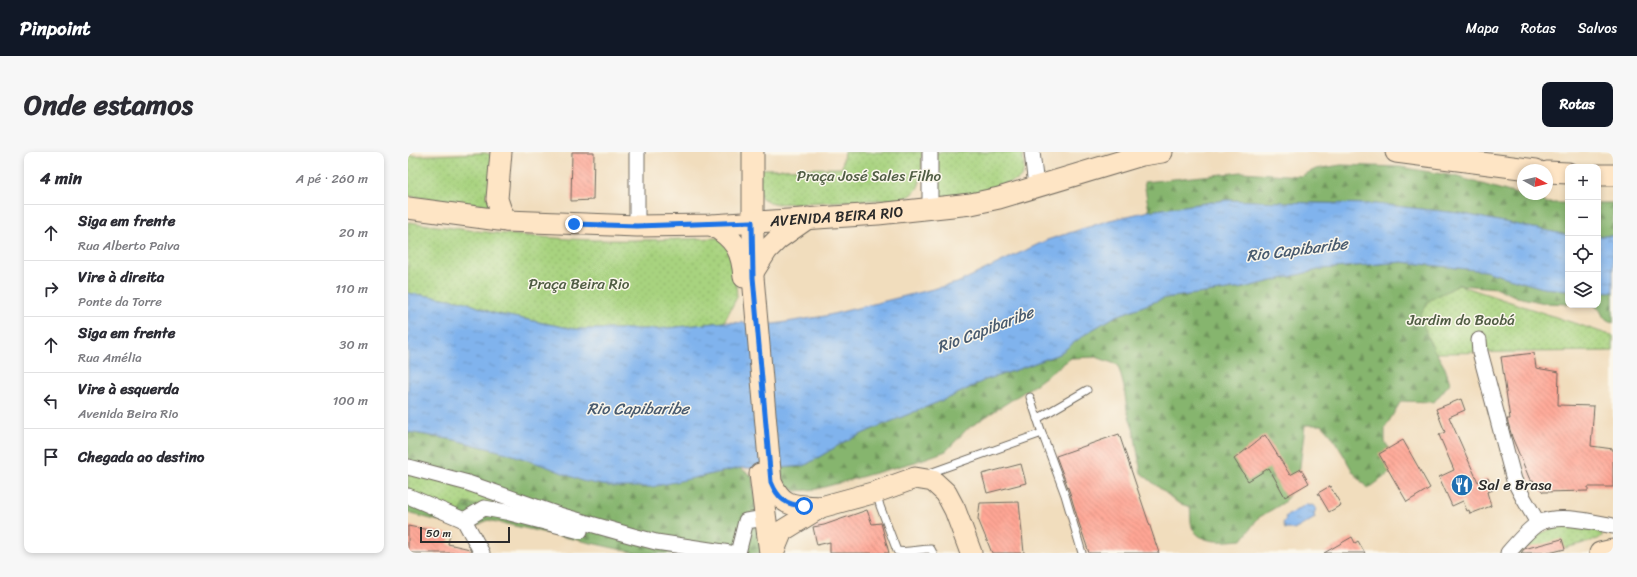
<!DOCTYPE html>
<html lang="pt">
<head>
<meta charset="utf-8">
<style>
	:root { --surface:#fff; --page:#f7f7f7; --text:#2b2b33; --muted:#7c7c81; --line:#e1e1e2; --accent:#111827 }
	body { margin:0; font-family:Sriracha,sans-serif; background:var(--page); color:var(--text) }
	.controls { position:absolute; right:12px; top:12px; display:grid; overflow:hidden; border-radius:8px; box-shadow:0 2px 6px #0003 }
	.controls button { width:36px; height:36px; display:grid; place-items:center; padding:0; border:0; border-bottom:1px solid var(--line); background:var(--surface); color:var(--text); font:20px sans-serif }
	.compass { position:absolute; left:1109px; top:12px; width:36px; height:36px; border-radius:50%; background:var(--surface); box-shadow:0 2px 6px #0003; rotate:98deg }
	.scale { position:absolute; left:12px; bottom:10px; width:90px; box-sizing:border-box; padding-left:4px; border:2px solid #2b2b2b; border-top:0; font-size:11px; line-height:14px; white-space:nowrap; color:#2b2b2b; -webkit-text-stroke:3px #fbf7ec; paint-order:stroke }
	.stop { position:absolute; width:12px; height:12px; margin:-9px; border:3px solid #1a73e8; border-radius:50%; background:#fff }
	.stop.end { background:#1a73e8; border-color:#fff; box-shadow:0 1px 4px #0008 }
	.list { margin:0; padding:0; list-style:none }
	h2 { display:flex; justify-content:space-between; align-items:center; height:52px; margin:0; padding:0 16px; font-size:17px }
	h2 small { font-size:13px; font-weight:400; color:var(--muted) }
	.list li { display:grid; grid-template-columns:26px 1fr auto; gap:12px; align-items:center; box-sizing:border-box; height:56px; padding:0 16px; border-top:1px solid var(--line) }
	.list b { display:block; font-size:15px; white-space:nowrap }
	.list p { margin:0; font-size:13px; white-space:nowrap; color:var(--muted) }
	.list em { font-size:13px; font-style:normal; color:var(--muted) }
	.icon { flex:none; width:22px; height:22px; fill:none; stroke:currentColor; stroke-width:2; stroke-linecap:round; stroke-linejoin:round }
	.map { position:relative; flex:none; width:1205px; height:401px; overflow:hidden; border-radius:8px }
	header { display:flex; align-items:center; gap:24px; box-sizing:border-box; height:56px; padding:0 20px; background:var(--accent); color:#fff }
	header strong { font-size:19px }
	nav { display:flex; gap:22px; margin-inline-start:auto; font-size:14px }
	.intro { display:flex; align-items:center; justify-content:space-between; box-sizing:border-box; height:96px; padding:0 24px }
	h1 { margin:0; font-size:28px }
	.button { padding:10px 18px; border-radius:8px; background:var(--accent); color:#fff; font-size:14px; font-weight:700 }
	main { display:flex; gap:24px; padding:0 24px }
	aside { flex:1; background:var(--surface); border-radius:8px; box-shadow:0 2px 6px #0003 }
	.map>svg:first-child { display:block }
	.forest { fill:url(#forest-firs); stroke:#58704c }
	.park { fill:url(#park-dots); stroke:#6a7f55 }
	.water { fill:url(#water-ripples); stroke:#566f8c }
	.building { fill:url(#building-back-hatch) }
	.lines { fill:none; stroke-linecap:round; stroke-linejoin:round }
	.lane-casing { stroke:#70695e; stroke-width:9 }
	.street-casing { stroke:#70695e; stroke-width:17 }
	.secondary-casing { stroke:#70695e; stroke-width:23 }
	.lane { stroke:#fff; stroke-width:7 }
	.street { stroke:#fff; stroke-width:15 }
	.secondary { stroke:#fee5c5; stroke-width:21 }
	.route { stroke:#1a73e8; stroke-width:5 }
	.labels { text-anchor:middle; stroke-width:3; stroke-linejoin:round; paint-order:stroke }
	.park-label { font-size:15px; fill:#505d44; stroke:#fbf7ec }
	.street-label { font-size:15px; fill:#2b2b2b; stroke:#fbf7ec }
	.poi-label { font-size:15px; fill:#2b2b2b; stroke:#fbf7ec; text-anchor:start }
	.water-label { font-size:16px; font-style:italic; fill:#495b6f; stroke:#fbf7ec }
</style>
</head>
<body>
<header>
<strong>Pinpoint</strong>
<nav><a>Mapa</a><a>Rotas</a><a>Salvos</a></nav>
</header>
<div class="intro"><h1>Onde estamos</h1><a class="button">Rotas</a></div>
<main>
<aside>
<h2>4 min<small>A pé · 260 m</small></h2>
<ul class="list">
<li><svg class="icon" aria-label="ahead" viewBox="0 0 24 24"><path d="M12 20V5M6 11l6-6 6 6"/></svg><div><b>Siga em frente</b><p>Rua Alberto Paiva</p></div><em>20 m</em></li>
<li><svg class="icon" aria-label="right" viewBox="0 0 24 24"><path d="M7 20v-9h11M14 6l5 5-5 5"/></svg><div><b>Vire à direita</b><p>Ponte da Torre</p></div><em>110 m</em></li>
<li><svg class="icon" aria-label="ahead" viewBox="0 0 24 24"><path d="M12 20V5M6 11l6-6 6 6"/></svg><div><b>Siga em frente</b><p>Rua Amélia</p></div><em>30 m</em></li>
<li><svg class="icon" aria-label="left" viewBox="0 0 24 24"><path d="M17 20v-9H6M10 6l-5 5 5 5"/></svg><div><b>Vire à esquerda</b><p>Avenida Beira Rio</p></div><em>100 m</em></li>
<li><svg class="icon" aria-label="arrive" viewBox="0 0 24 24"><path d="M6 21V4h12l-3 4 3 4H6"/></svg><div><b>Chegada ao destino</b></div></li>
</ul>
</aside>
<div class="map">
<svg width="1205" height="401" viewBox="0 0 1205 401">
	<defs>
		<pattern id="forest-firs" width="22" height="20" patternUnits="userSpaceOnUse"><rect width="22" height="20" fill="#86b56e"/><path d="M5 1l3.5 6h-7zM16 11l3.5 6h-7z" fill="#6e935b"/></pattern>
		<pattern id="park-dots" width="8" height="8" patternUnits="userSpaceOnUse"><rect width="8" height="8" fill="#a8d37f"/><path d="M2 2h.1M6 6h.1" fill="none" stroke="#91b56e" stroke-width="1.8" stroke-linecap="round"/></pattern>
		<pattern id="water-ripples" width="26" height="14" patternUnits="userSpaceOnUse"><rect width="26" height="14" fill="#80b3ed"/><path d="M2 4q2-2 4 0t4 0M15 11q2-2 4 0t4 0" fill="none" stroke="#6992c0"/></pattern>
		<pattern id="building-back-hatch" width="6" height="6" patternUnits="userSpaceOnUse"><rect width="6" height="6" fill="#ffa694"/><path d="M-1 5l2 2M0 0l6 6M5-1l2 2" fill="none" stroke="#cf8779"/></pattern>
	</defs>
	<rect width="100%" height="100%" fill="#fbf7ec"/>
	<filter id="ink" filterUnits="userSpaceOnUse"><feTurbulence type="fractalNoise" baseFrequency=".025" numOctaves="2"/><feDisplacementMap in="SourceGraphic" scale="8" xChannelSelector="R" yChannelSelector="G"/><feConvolveMatrix kernelMatrix="1 2 1 2 8 2 1 2 1" color-interpolation-filters="sRGB"/></filter>
	<filter id="wash" filterUnits="userSpaceOnUse"><feTurbulence type="fractalNoise" baseFrequency=".012" numOctaves="4" result="noise"/><feDisplacementMap in="SourceGraphic" scale="16" xChannelSelector="R" yChannelSelector="G"/><feGaussianBlur stdDeviation="0.9" result="paint"/><feColorMatrix in="noise" values="0 0 0 0 0 0 0 0 0 0 0 0 0 0 0 0 0 1.4 0 .05"/><feComposite in="paint" operator="in"/></filter>
	<g filter="url(#wash)">
		<rect width="100%" height="100%" fill="#f1ddbd"/>
		<g class="forest">
			<polygon points="933,13 992,15 1046,24 1140,51 1160,51 1160,83 1051,61 968,52 904,51 819,48 741,59 736,30 834,20 893,24 908,17"/>
			<rect x="1190" y="51" width="15" height="33"/>
			<path d="M 994,110 L 1077,119 L 1135,136 L 1160,138 L 1160,152 L 1137,151 L 1109,145 L 1089,136 L 1051,133 L 1020,149 L 1021,188 L 1037,216 L 1042,231 L 1026,250 L 993,249 L 977,276 L 977,290 L 987,306 L 984,319 L 960,337 L 945,320 L 935,302 L 923,283 L 914,273 L 897,273 L 890,331 L 875,351 L 850,366 L 834,388 C 818,389 794,393 785,377 C 782,372 783,361 782,355 L 770,351 L 733,321 L 726,280 L 719,258 L 716,235 L 710,213 L 688,205 L 663,206 L 628,232 L 559,277 L 538,299 L 507,310 L 409,337 L 388,339 L 379,334 L 375,328 L 372,316 L 396,314 L 436,290 L 467,276 L 545,244 L 577,228 L 611,217 L 651,202 L 680,180 L 708,164 L 757,146 L 835,136 L 914,117 Z"/>
			<polygon points="1190,139 1205,140 1205,171 1196,166 1192,158 1186,153 1190,153"/>
			<polygon points="0,280 47,288 99,301 140,315 174,329 291,325 332,316 344,324 354,401 228,401 80,368 62,377 4,362 0,360"/>
		</g>
		<g class="park">
			<path d="M 436,0 L 514,0 C 513,19 517,41 494,47 L 365,52 L 352,45 L 351,17 L 434,16 Z"/>
			<path d="M 524,0 L 615,0 C 615,10 619,21 610,28 L 571,39 L 534,48 L 527,44 Z"/>
			<polygon points="77,1 84,3 81,54 0,44 0,4"/>
			<path d="M 0,70 C 62,79 125,86 187,88 C 228,89 270,87 311,86 L 326,106 L 329,145 L 316,170 L 250,177 L 166,177 L 85,161 L 55,149 L 0,141 Z"/>
			<polygon points="1051,133 1205,184 1205,199 1028,201 1021,188 1012,164 1020,149"/>
			<polygon points="0,319 98,348 92,358 57,351 52,360 0,341"/>
			<path d="M 1162,373 L 1194,379 L 1194,384 L 1190,387 L 1140,401 L 1109,401 C 1122,385 1141,375 1162,373 Z"/>
		</g>
		<g class="water">
			<polygon points="819,48 904,51 968,52 1051,61 1160,83 1160,138 1135,136 1077,119 994,110 914,117 835,136 757,146 708,164 680,180 651,202 611,217 577,228 545,244 467,276 436,290 396,314 372,316 332,316 244,335 205,335 174,329 140,315 99,301 47,288 0,280 0,141 55,149 85,161 166,177 250,177 316,170 366,172 417,164 549,131 639,88 702,68 741,59"/>
			<polygon points="1190,84 1205,84 1205,140 1190,139"/>
			<polygon points="899,352 900,354 904,353 908,356 906,363 907,366 886,378 884,377 877,377 875,371 878,367 877,365"/>
		</g>
		<g id="blocks">
			<g class="building">
				<polygon points="164,0 186,0 185,48 163,49"/>
				<polygon points="1126,201 1128,216 1151,220 1150,253 1186,254 1183,294 1205,297 1205,335 1180,335 1180,339 1135,340 1127,330 1122,328 1104,285 1099,267 1102,267 1093,205"/>
				<polygon points="1053,247 1057,258 1041,265 1070,330 1080,326 1085,338 1079,340 1083,354 1062,362 1061,358 1059,359 1055,349 1044,354 1031,325 1046,318 1031,283 1037,280 1028,257"/>
				<polygon points="711,282 751,401 681,401 671,371 662,341 648,304"/>
				<polygon points="857,283 882,323 893,317 901,331 877,345 861,316 840,329 826,307"/>
				<polygon points="995,288 1022,336 999,350 971,302"/>
				<polygon points="613,312 618,331 579,341 574,322"/>
				<polygon points="922,334 933,353 921,360 910,341"/>
				<polygon points="611,350 616,401 584,401 570,367 572,351"/>
				<polygon points="459,358 464,372 473,371 481,401 422,401 422,390 409,393 405,375 416,373"/>
				<polygon points="0,374 42,382 40,392 62,397 63,401 0,401"/>
				<polygon points="944,385 947,391 950,389 957,401 916,401"/>
				<polygon points="1154,387 1157,397 1141,401 1113,401 1116,397"/>
			</g>
		</g>
	</g>
	<g filter="url(#ink)">
		<use href="#blocks" fill-opacity="0" stroke="#70695e" stroke-width="1"/>
		<g class="lines">
			<g class="lane-casing">
				<g id="lane">
					<polyline points="622,245 634,281"/>
					<polyline points="629,267 679,238"/>
					<polyline points="519,322 634,281 657,343 674,401"/>
					<path d="M 469,342 L 472,354 L 489,399 C 501,401 511,397 523,397 L 525,401"/>
				</g>
			</g>
			<g class="street-casing">
				<g id="street">
					<polyline points="229,0 229,74"/>
					<polyline points="522,0 522,57"/>
					<polyline points="624,0 628,34"/>
					<polyline points="1071,188 1072,200 1106,328 1116,347 1130,371"/>
					<polyline points="0,315 60,331 151,363 225,384 248,390 322,401"/>
					<polyline points="0,344 56,368 76,356 98,360 172,379"/>
					<polyline points="56,368 74,401"/>
					<polyline points="330,401 338,369 358,366"/>
					<path d="M 1100,401 C 1106,394 1124,374 1131,371 C 1151,361 1184,370 1205,374"/>
				</g>
			</g>
			<g class="secondary-casing">
				<g id="secondary">
					<polyline points="93,0 89,47 93,59 99,69"/>
					<path d="M 345,0 L 345,125 L 363,330 C 375,357 387,353 413,355"/>
					<polyline points="988,0 1128,18"/>
					<polyline points="1139,20 1160,21"/>
					<polyline points="1190,23 1205,23"/>
					<path id="s1" d="M 0,56 L 99,69 L 229,74 L 304,73 L 470,62 L 563,52 L 591,46 L 734,3 L 754,0"/>
					<path d="M 304,73 C 327,87 334,98 336,125"/>
					<polyline points="345,120 359,98 370,87 400,66"/>
					<polyline points="352,322 362,401"/>
					<polyline points="365,401 374,379 413,355 468,340 507,326 525,329 538,341 547,358 563,401"/>
					<polyline points="1192,401 1205,398"/>
				</g>
			</g>
			<use href="#lane" class="lane"/>
			<use href="#street" class="street"/>
			<use href="#secondary" class="secondary"/>
		</g>
	</g>
	<g class="lines" filter="url(#ink)">
		<path class="route" d="M 166,72 L 229,74 L 344,70 L 345,125 L 363,330 C 370,347 378,353 396,354"/>
	</g>
	<defs>
		<g id="restaurant-disc" transform="scale(1.15)"><circle r="9.5" fill="#1f6fb2" stroke="#fbf7ec"/><path d="M-5-6h1v4h1v-4h1v4h1v-4h1v5L-1.5 .5V6h-2V.5L-5-1ZM5-6V6H3V1.5H1.5Q1.5-4 5-6Z" fill="#fff"/></g>
	</defs>
	<g fill-rule="evenodd">
		<use href="#restaurant-disc" x="1054" y="333"/>
	</g>
	<g class="labels">
		<g class="park-label">
			<text x="461" y="29">Praça José Sales Filho</text>
			<text x="171" y="137">Praça Beira Rio</text>
			<text x="1053" y="173">Jardim do Baobá</text>
		</g>
		<g class="street-label">
			<text dy="5" stroke="none"><textPath href="#s1" startOffset="430">AVENIDA BEIRA RIO</textPath></text>
		</g>
		<g class="poi-label">
			<text x="1070" y="338">Sal e Brasa</text>
		</g>
		<g class="water-label">
			<text transform="translate(889 97) rotate(-7)" y="6">Rio Capibaribe</text>
			<text transform="translate(577 177) rotate(-21)" y="6">Rio Capibaribe</text>
			<text x="230" y="262">Rio Capibaribe</text>
		</g>
	</g>
</svg>
<div class="controls">
<button>+</button>
<button>−</button>
<button><svg class="icon" aria-label="locate" viewBox="0 0 24 24"><circle cx="12" cy="12" r="6"/><path d="M12 2v4M12 18v4M2 12h4M18 12h4"/></svg></button>
<button><svg class="icon" aria-label="layers" viewBox="0 0 24 24"><path d="M12 4l9 5-9 5-9-5zM3 14l9 5 9-5"/></svg></button>
</div>
<svg class="compass" viewBox="-18 -18 36 36"><path d="M0-13l5 13h-10z" fill="#e53935"/><path d="M0 13l5-13h-10z" fill="#7c7c81"/></svg>
<div class="scale">50 m</div>
<div class="stop" style="left:396px;top:354px"></div>
<div class="stop end" style="left:166px;top:72px"></div>
</div>
</main>
</body>
</html>
